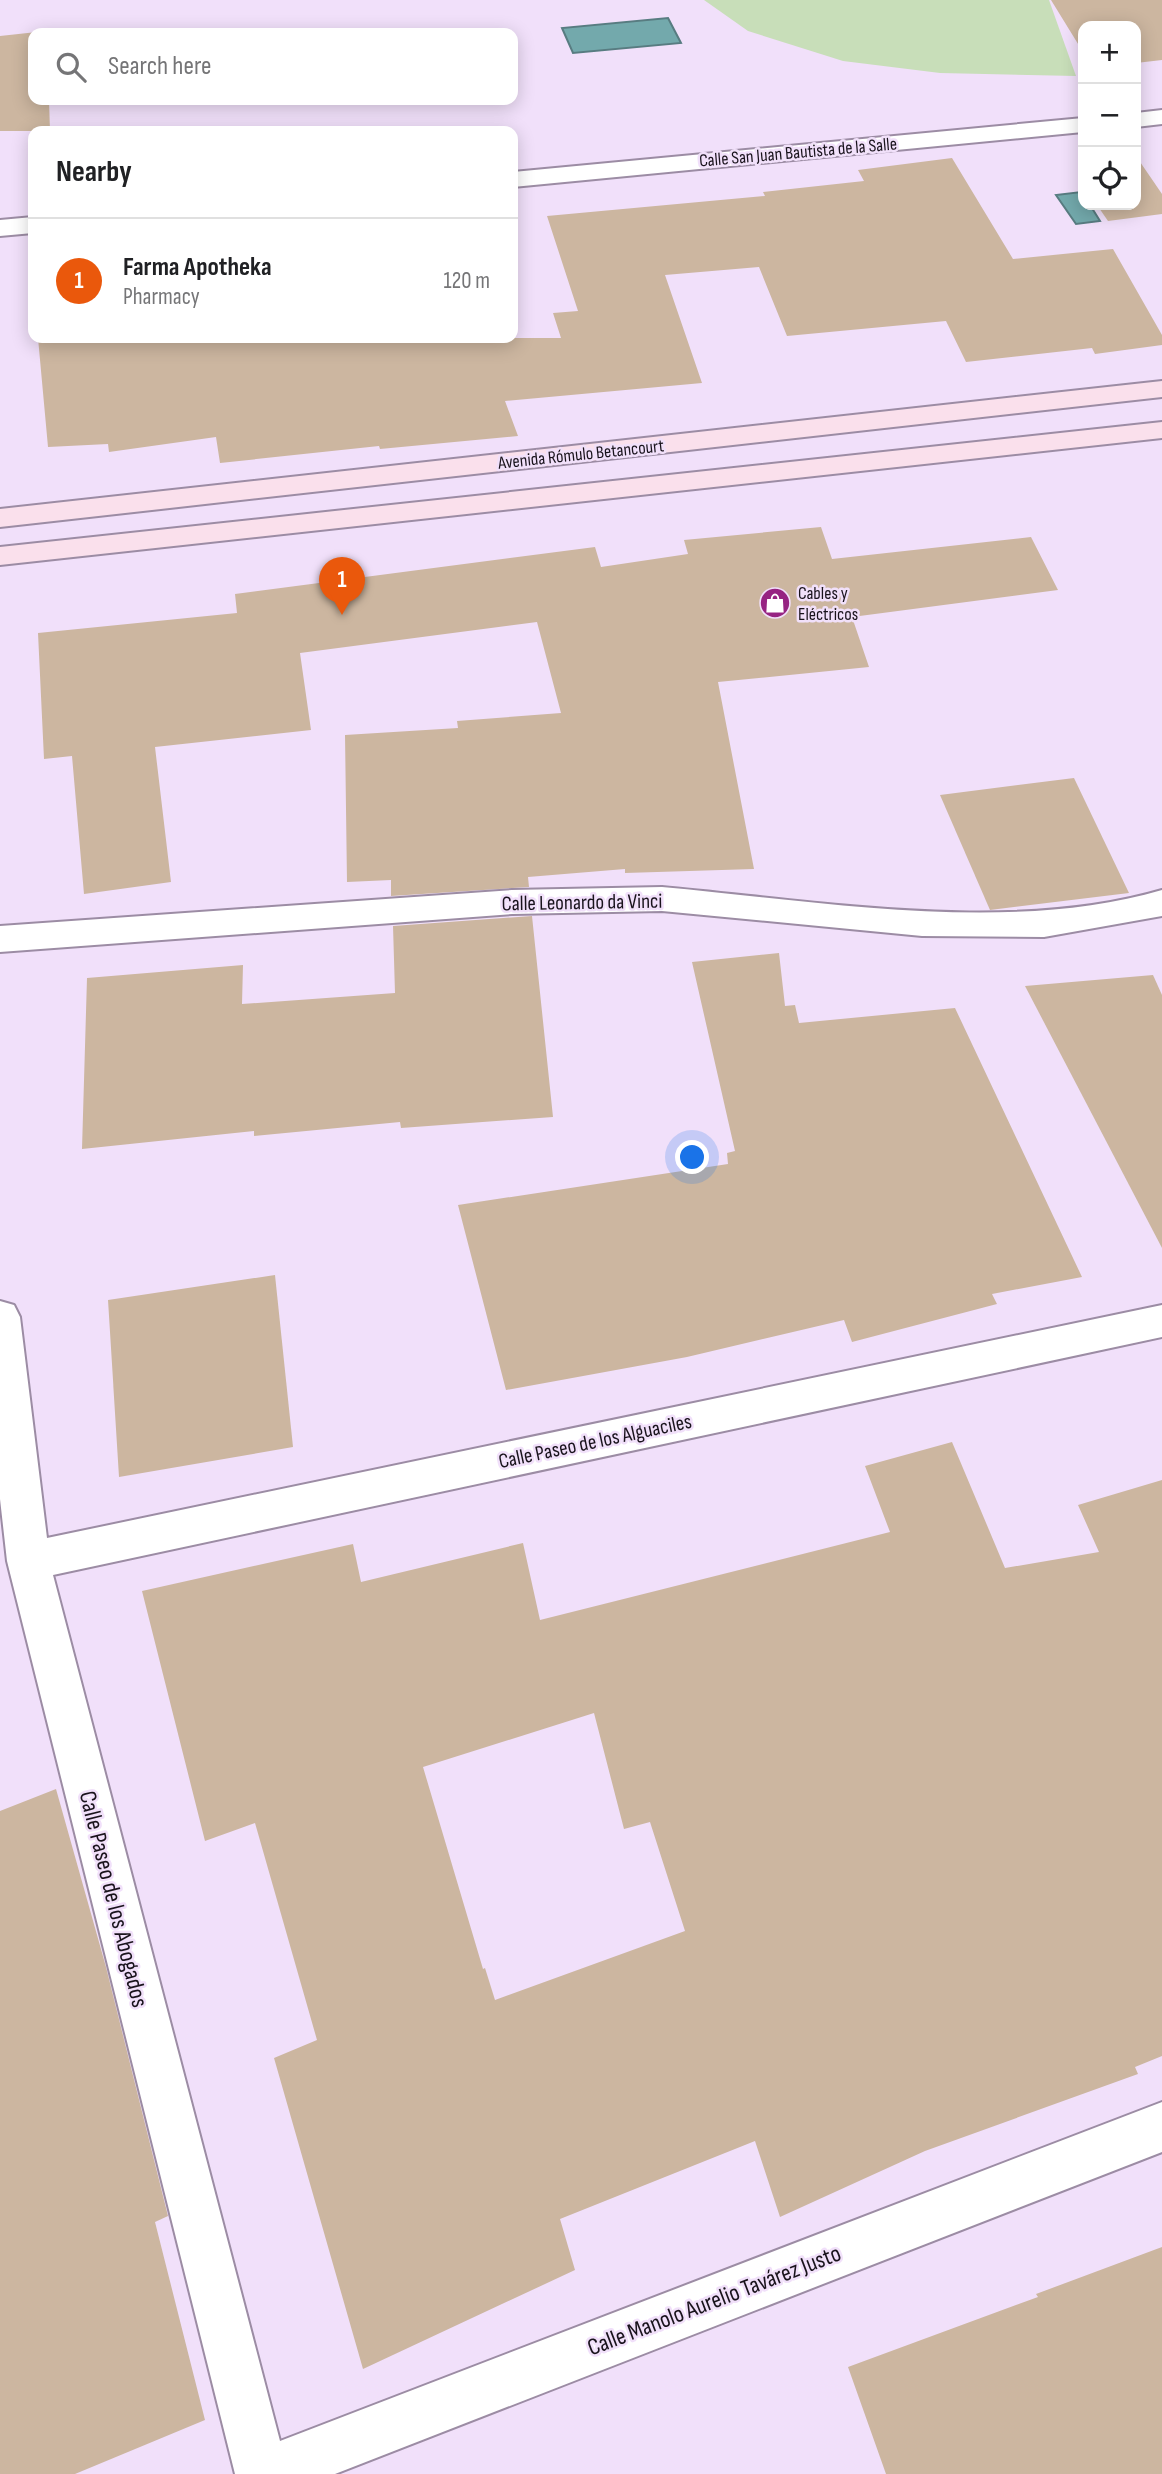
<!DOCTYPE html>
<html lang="en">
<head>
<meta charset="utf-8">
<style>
	:root { --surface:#fff; --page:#f2f2f2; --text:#202124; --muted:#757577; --line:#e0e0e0; --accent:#ea580c }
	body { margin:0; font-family:"Sofia Sans Condensed",sans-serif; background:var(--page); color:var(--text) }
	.controls { position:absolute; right:21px; top:21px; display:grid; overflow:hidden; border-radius:14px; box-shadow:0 4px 18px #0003 }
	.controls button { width:63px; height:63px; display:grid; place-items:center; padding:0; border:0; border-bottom:2px solid var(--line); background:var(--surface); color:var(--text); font:35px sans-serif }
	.you { position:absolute; left:693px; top:1158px; width:24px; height:24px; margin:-18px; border:5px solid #fff; border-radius:50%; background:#1a73e8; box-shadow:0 0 0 10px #1a73e833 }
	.badge { display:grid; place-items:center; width:46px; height:46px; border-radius:50%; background:var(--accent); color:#fff; font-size:23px; font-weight:700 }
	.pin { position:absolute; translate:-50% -58px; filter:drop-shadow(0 2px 4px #0008) }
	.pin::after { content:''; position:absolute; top:37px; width:24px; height:21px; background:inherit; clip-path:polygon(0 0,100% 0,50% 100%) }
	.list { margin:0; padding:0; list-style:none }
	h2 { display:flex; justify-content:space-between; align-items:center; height:91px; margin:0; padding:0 28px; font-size:30px }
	h2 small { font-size:23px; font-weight:400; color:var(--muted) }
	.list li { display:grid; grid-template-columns:46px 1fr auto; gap:21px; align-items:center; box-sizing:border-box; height:126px; padding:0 28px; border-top:2px solid var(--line) }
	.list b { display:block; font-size:26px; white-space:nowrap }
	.list p { margin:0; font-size:23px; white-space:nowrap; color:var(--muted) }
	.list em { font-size:23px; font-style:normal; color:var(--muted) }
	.icon { flex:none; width:38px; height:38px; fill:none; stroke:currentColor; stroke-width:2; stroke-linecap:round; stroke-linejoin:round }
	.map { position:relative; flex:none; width:1162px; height:2474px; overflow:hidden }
	.search { position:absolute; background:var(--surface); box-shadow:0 4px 18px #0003; left:28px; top:28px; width:490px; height:77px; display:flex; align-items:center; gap:18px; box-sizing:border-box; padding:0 24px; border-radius:14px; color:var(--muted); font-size:26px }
	.panel { position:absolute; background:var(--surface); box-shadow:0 4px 18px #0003; left:28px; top:126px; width:490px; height:217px; border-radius:14px }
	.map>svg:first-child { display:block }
	.green { fill:#c8deb9 }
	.water { fill:#73a9ac; stroke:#587c81; stroke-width:2 }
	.building { fill:#ccb6a0; fill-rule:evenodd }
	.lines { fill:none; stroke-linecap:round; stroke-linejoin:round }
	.minor-casing { stroke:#9c8ca4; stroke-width:4 }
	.secondary-casing { stroke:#9c8ca4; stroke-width:4 }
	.minor { fill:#fff; fill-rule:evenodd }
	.secondary { fill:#fae0ec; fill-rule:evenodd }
	.labels { text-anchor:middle; stroke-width:5; stroke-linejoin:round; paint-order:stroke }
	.far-street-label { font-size:18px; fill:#19131c; stroke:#f1e0fa }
	.far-poi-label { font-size:18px; fill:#19131c; stroke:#f1e0fa; text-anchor:start }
	.street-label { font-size:21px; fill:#19131c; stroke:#f1e0fa }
	.near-street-label { font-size:24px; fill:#19131c; stroke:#f1e0fa }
</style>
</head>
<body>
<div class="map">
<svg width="1162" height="2474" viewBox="0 0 1162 2474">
	<rect width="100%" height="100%" fill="#f1e0fa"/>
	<polygon class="green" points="704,0 1049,0 1076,76 940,73 843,61 748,31"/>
	<g class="water">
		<polygon points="668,18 681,43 573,53 562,28"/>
		<polygon points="1081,192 1083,205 1090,205 1100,221 1076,224 1056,195"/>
	</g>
	<g class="building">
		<polygon points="1051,0 1162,0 1162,60 1136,63 1136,26 1083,26 1083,52"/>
		<polygon points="46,31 46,33 33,33 33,100 49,100 50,131 0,131 0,36"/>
		<polygon points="1136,156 1162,194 1162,214 1108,221 1097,205 1136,205"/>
		<polygon points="952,158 1013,259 1113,249 1162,335 1162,345 1095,354 1092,348 966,362 946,321 787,336 759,267 665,275 702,383 505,401 518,436 380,449 379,446 220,463 216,437 109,452 108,444 48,447 38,338 561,338 553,313 578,311 547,216 765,196 763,192 864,181 858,170"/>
		<polygon points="821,527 832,559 1031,537 1058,590 852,617 869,667 718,682 754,869 625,873 625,869 528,877 529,887 391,896 391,880 347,882 345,735 458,728 457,721 561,713 537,622 300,653 311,730 155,747 171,882 84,894 72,756 44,759 38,633 237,613 235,594 595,547 601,567 688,554 684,540"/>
		<polygon points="1074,778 1129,893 990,910 940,795"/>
		<polygon points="532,916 553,1117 401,1128 400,1122 254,1136 254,1131 82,1149 87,978 243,965 242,1004 395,993 393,926"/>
		<polygon points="779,953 785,1006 795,1005 799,1023 955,1008 1082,1277 992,1294 997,1304 852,1342 844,1320 687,1357 506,1390 458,1205 728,1164 727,1153 735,1151 692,962"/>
		<polygon points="1153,975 1162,995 1162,1248 1025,986"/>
		<polygon points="275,1275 293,1447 119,1477 108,1300"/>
		<path d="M 952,1442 L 1005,1568 L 1099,1552 L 1078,1505 L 1162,1480 L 1162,2056 L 1135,2067 L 1138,2074 L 925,2151 L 780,2217 L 755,2141 L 560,2219 L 575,2270 L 363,2369 L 274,2058 L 317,2040 L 255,1823 L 205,1841 L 142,1591 L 353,1544 L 361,1582 L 523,1543 L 540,1620 L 890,1532 L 865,1466 ZM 594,1713 L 624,1829 L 650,1822 L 685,1931 L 495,2000 L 485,1968 L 483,1969 L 423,1767 Z"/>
		<polygon points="56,1789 106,1967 168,2216 155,2222 205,2420 75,2474 0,2474 0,1811"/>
		<polygon points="1162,2247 1162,2474 886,2474 848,2367 1038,2297 1036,2294"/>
	</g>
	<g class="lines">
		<g class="minor-casing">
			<g id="minor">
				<polygon points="1162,110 1162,124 1136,127 1136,113"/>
				<polygon points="1083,118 1083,132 513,187 513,172"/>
				<polygon points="33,217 33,233 0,236 0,220"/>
				<path d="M 662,887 C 818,901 1010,935 1162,890 L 1162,916 L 1044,937 L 922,936 L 662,911 L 512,914 L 0,952 L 0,926 L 512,890 Z"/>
				<polygon points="0,1301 14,1305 20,1317 47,1538 1162,1305 1162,1337 53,1575 280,2441 1162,2102 1162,2152 335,2474 235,2474 7,1561 0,1499"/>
			</g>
		</g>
		<g class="secondary-casing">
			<g id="secondary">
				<polygon points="1162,381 1162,397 0,527 0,509"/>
				<polygon points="1162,422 1162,438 0,565 0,547"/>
			</g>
		</g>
		<use href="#minor" class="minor"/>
		<use href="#secondary" class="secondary"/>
	</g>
	<defs>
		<g id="shop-disc" transform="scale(1.575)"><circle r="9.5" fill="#962382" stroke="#f1e0fa"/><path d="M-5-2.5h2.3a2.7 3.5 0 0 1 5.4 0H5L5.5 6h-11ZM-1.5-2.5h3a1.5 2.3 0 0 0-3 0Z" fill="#fff"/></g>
	</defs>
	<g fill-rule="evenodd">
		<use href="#shop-disc" x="775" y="603"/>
	</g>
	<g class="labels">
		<g class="far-street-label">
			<text transform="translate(798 152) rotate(-5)" y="6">Calle San Juan Bautista de la Salle</text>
			<text transform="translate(581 454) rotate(-6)" y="6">Avenida Rómulo Betancourt</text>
		</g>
		<g class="far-poi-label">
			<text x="798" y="599">Cables y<tspan x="798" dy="21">Eléctricos</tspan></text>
		</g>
		<g class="street-label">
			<text transform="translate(582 902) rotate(-1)" y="7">Calle Leonardo da Vinci</text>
			<text transform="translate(595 1441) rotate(-12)" y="7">Calle Paseo de los Alguaciles</text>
		</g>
		<g class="near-street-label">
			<text transform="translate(114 1899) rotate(76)" y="8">Calle Paseo de los Abogados</text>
			<text transform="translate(714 2300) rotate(-21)" y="8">Calle Manolo Aurelio Tavárez Justo</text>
		</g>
	</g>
</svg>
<div class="controls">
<button>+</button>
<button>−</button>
<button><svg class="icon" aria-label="locate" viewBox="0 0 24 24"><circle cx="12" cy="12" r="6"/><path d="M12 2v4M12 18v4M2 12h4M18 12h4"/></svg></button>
</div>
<div class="you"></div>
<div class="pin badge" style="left:342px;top:615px">1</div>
<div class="search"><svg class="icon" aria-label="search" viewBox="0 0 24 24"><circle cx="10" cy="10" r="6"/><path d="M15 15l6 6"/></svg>Search here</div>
<section class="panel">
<h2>Nearby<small></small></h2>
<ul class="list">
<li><span class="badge">1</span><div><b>Farma Apotheka</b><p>Pharmacy</p></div><em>120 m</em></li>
</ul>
</section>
</div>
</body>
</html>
